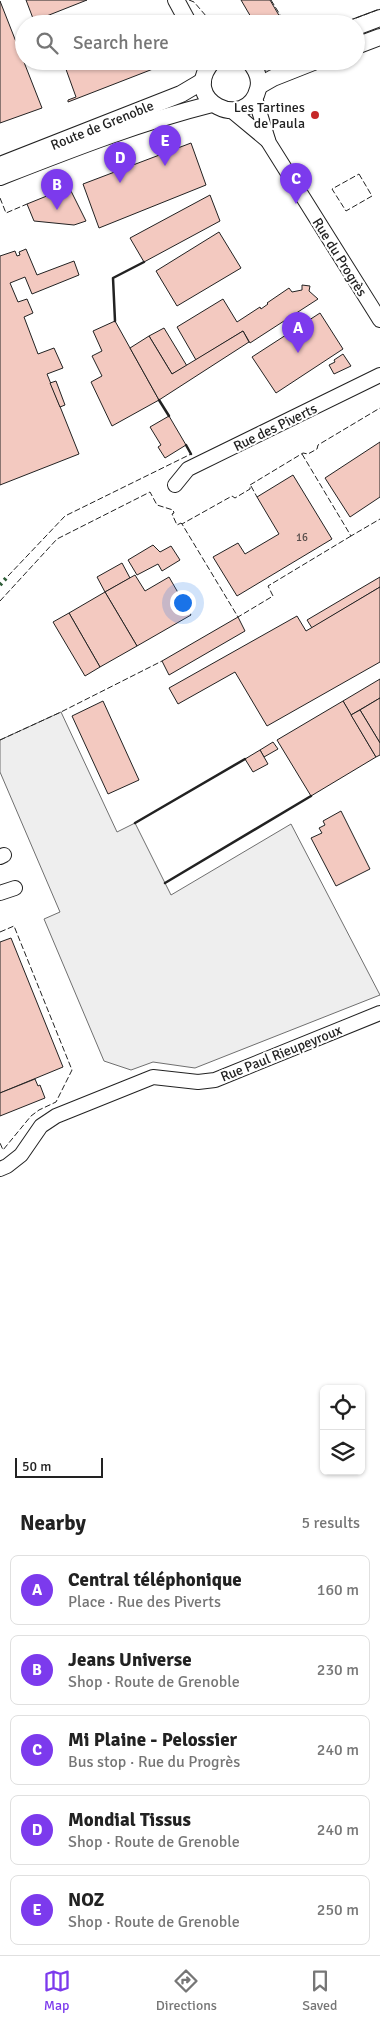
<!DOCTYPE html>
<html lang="en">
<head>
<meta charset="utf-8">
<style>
	:root { --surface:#fff; --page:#f6f6f6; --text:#222; --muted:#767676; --line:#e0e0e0; --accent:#7c3aed }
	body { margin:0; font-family:Signika,sans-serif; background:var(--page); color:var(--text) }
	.controls { position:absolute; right:15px; bottom:15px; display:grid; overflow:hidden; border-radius:8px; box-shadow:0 1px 4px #0004 }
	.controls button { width:45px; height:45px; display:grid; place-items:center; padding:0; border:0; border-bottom:1px solid var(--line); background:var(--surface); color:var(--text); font:25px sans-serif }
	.scale { position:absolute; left:15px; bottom:12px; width:88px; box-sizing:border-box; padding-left:5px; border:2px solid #222; border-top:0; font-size:14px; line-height:18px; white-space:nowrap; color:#222; -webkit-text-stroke:4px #fff; paint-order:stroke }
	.you { position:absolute; left:182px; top:602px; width:18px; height:18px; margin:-12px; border:4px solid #fff; border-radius:50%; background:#1a73e8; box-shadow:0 0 0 8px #1a73e833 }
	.badge { display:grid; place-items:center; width:32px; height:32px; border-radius:50%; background:var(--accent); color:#fff; font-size:16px; font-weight:700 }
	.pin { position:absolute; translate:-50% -41px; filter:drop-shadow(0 1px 2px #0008) }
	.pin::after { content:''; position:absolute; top:26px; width:18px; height:15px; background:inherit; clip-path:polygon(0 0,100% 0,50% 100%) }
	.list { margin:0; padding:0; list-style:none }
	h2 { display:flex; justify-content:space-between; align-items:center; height:65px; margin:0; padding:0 20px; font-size:21px }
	h2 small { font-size:16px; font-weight:400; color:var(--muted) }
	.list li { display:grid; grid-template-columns:32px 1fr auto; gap:15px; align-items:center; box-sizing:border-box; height:70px; margin:0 10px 10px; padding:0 10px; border:1px solid var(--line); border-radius:8px }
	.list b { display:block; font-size:19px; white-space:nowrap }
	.list p { margin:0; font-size:16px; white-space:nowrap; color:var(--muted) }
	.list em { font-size:16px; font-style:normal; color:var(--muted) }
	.icon { flex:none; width:28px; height:28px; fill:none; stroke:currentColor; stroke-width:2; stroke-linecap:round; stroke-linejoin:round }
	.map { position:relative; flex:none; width:380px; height:1490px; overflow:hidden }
	.search { position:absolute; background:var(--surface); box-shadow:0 1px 4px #0004; left:15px; right:15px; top:15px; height:55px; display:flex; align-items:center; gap:12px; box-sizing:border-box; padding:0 18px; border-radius:28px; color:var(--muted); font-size:19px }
	.sheet { height:465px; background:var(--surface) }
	nav { display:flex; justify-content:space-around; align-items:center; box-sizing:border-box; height:70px; border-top:1px solid var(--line); background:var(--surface); font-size:14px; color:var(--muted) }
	nav a { display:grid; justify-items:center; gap:2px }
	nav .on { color:var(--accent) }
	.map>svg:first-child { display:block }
	.green { fill:#eee; stroke:#6f6f6f }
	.building { fill:#f3c9c0; stroke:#222 }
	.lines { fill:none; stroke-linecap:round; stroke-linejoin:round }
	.minor-casing { stroke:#222; stroke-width:16 }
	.major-casing { stroke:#222; stroke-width:18 }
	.minor { stroke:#fff; stroke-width:14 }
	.major { stroke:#fff; stroke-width:16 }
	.hedge { stroke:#2f5e38; stroke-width:4; stroke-dasharray:2.5 4; stroke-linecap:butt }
	.fence { stroke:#222; stroke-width:1; stroke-dasharray:6 2.5; stroke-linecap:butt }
	.wall { stroke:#222; stroke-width:2.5 }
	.poi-dot { fill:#c62828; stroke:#fff; stroke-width:2 }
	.labels { text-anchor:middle; stroke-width:4; stroke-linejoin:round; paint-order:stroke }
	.number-label { font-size:11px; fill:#564c4a }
	.poi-label { font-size:14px; fill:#222; stroke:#fff; text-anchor:end }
	.street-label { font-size:14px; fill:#222; stroke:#fff }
</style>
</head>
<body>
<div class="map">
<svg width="380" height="1490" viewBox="0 0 380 1490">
	<rect width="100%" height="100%" fill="#fff"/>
	<polygon class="green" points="61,712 117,832 135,823 171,895 291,824 380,995 195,1068 153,1062 131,1070 104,1061 44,919 60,912 0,772 0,740"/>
	<g class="building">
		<polygon points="26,0 87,0 34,21"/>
		<polygon points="241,0 270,0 284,24 255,24"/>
		<polygon points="0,1 42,108 0,123"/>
		<polygon points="63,61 156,61 156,63 153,69 68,102 68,100 76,97"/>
		<polygon points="191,143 206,185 99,228 83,184"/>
		<polygon points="69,187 86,221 74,225 34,221 27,204"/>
		<polygon points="210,195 220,221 144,262 130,238"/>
		<polygon points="219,232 241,268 177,306 156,271"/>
		<polygon points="26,249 37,275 74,261 79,275 32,294 25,277 10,283 18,302 27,299 33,313 24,317 38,354 54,348 63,368 47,374 79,454 0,485 0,256 15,251 17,256 20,255 19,252"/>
		<polygon points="302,285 310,286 309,291 318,299 250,343 243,331 196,360 177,327 223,299 237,322 260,307 261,309 268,304 267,303 289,288 292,292 302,290"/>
		<polygon points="320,313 343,349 276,393 252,357"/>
		<polygon points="115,321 159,400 112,426 91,382 102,376 92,356 102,351 93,331"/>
		<polygon points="164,328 187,366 172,374 149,336"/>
		<polygon points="243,331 249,342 159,400 130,348 149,336 172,374"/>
		<polygon points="343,354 351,366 334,374 329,365 335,362 334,360"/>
		<polygon points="56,381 65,405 60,407 50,383"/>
		<polygon points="169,416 186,445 165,458 158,447 161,445 150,427"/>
		<polygon points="380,442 380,497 350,517 325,478"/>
		<polygon points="293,475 332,539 237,596 213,557 238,543 245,554 279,534 257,497"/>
		<polygon points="153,545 160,552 171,546 180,560 162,571 158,564 137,575 128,560"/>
		<polygon points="122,563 130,578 105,592 97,577"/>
		<polygon points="135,575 145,591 169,577 191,615 137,646 105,592"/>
		<polygon points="380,577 380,587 312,628 307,620"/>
		<polygon points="380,587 380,662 267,726 235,672 178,704 169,688 297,616 306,631"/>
		<polygon points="105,592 137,646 100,667 69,613"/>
		<polygon points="69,613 100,667 85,676 53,622"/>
		<polygon points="238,617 245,631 169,675 162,661"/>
		<polygon points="380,679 380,698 351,715 343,701"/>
		<polygon points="380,698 380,743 360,710"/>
		<polygon points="103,701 139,780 108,794 72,716"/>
		<polygon points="343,701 376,757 311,796 277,740"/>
		<polygon points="360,710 380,743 380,755 376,757 351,715"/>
		<polygon points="273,742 278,749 264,757 260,750"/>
		<polygon points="260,750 268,764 253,772 245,759"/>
		<polygon points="341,811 370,869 336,886 311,838 322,833 319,828 325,825 323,821"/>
		<polygon points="11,938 63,1067 0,1093 0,942"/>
		<polygon points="35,1079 38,1086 40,1085 45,1098 0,1116 0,1093"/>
	</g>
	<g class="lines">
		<g class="minor-casing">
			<g id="minor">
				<polyline points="255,98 269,143 380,320"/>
				<polyline points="232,111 268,141"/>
				<polyline points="175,485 188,469 380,375"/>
				<polyline points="0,857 4,855"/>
				<polyline points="0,893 15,888"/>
				<polyline points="0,1169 7,1166 21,1155 41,1126 56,1116 153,1077 198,1082 215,1080 380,1013"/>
			</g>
		</g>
		<g class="major-casing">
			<g id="major">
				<polyline points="176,0 189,24"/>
				<polyline points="356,27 380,18"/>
				<polyline points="356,46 380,37"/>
				<path d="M 213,61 C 177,101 247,133 258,89 C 261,79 256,69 249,61"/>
				<polyline points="250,62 271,61"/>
				<polyline points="259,86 273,78 316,61"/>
				<polyline points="0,165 181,94 203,81"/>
				<path d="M 0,177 C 69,150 140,122 212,104"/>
			</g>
		</g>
		<use href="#minor" class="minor"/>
		<use href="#major" class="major"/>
		<polyline class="hedge" points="0,585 8,576"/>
		<g class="fence">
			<polyline points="189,0 194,2 213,24"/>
			<polyline points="271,0 282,18"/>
			<polyline points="340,24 380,9"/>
			<polygon points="359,174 372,196 346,211 332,189"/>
			<polyline points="0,198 6,213 27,204"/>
			<polyline points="302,454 351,536 380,519"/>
			<polyline points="251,486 257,497"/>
			<polyline points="351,536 268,586 273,596 238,617 182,524 232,496 235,498 250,489 250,485 303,453 308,454 317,449 318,445 380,408"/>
			<polyline points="8,576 65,516 191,454"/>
			<polyline points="0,601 57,539 150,492 157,505 173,510 174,513 172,514 177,525 181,523 182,524"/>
			<polyline points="0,740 61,712 162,661"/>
			<polyline points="0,932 14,926 72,1070 56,1102 39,1110 31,1116 3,1150 0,1143"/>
		</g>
		<g class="wall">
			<polyline points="115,321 113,278 144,262"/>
			<polyline points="159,400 169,416"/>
			<polyline points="186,445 191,454"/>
			<polyline points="135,823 245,759"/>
			<polyline points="165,883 311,796"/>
		</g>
	</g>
	<circle class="poi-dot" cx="315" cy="115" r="5"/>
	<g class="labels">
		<g class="number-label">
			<text x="302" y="541">16</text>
		</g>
		<g class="poi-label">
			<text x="305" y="112">Les Tartines<tspan x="305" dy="16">de Paula</tspan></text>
		</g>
		<g class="street-label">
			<text transform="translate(102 125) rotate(-22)" y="5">Route de Grenoble</text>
			<text transform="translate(340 257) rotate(58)" y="5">Rue du Progrès</text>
			<text transform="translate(275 427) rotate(-26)" y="5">Rue des Piverts</text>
			<text transform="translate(281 1053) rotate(-22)" y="5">Rue Paul Rieupeyroux</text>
		</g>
	</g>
</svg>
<div class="controls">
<button><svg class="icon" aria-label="locate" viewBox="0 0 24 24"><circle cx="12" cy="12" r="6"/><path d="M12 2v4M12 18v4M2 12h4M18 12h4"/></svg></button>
<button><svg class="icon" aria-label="layers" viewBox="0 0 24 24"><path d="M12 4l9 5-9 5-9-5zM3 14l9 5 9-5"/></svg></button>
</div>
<div class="scale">50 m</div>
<div class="you"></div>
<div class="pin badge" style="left:298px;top:353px">A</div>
<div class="pin badge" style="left:57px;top:210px">B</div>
<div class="pin badge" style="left:296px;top:204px">C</div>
<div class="pin badge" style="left:120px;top:183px">D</div>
<div class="pin badge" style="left:165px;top:166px">E</div>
<div class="search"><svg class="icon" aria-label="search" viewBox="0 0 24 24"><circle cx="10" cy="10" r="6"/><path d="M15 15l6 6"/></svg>Search here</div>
</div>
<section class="sheet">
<h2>Nearby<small>5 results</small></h2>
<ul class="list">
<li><span class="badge">A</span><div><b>Central téléphonique</b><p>Place · Rue des Piverts</p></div><em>160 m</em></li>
<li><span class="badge">B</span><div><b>Jeans Universe</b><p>Shop · Route de Grenoble</p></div><em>230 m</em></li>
<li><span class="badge">C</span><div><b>Mi Plaine - Pelossier</b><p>Bus stop · Rue du Progrès</p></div><em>240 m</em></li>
<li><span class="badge">D</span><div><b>Mondial Tissus</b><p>Shop · Route de Grenoble</p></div><em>240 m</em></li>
<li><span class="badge">E</span><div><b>NOZ</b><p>Shop · Route de Grenoble</p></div><em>250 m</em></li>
</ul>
</section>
<nav>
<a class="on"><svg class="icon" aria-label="map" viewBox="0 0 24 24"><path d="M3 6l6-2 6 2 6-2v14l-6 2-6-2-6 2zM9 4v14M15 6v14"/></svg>Map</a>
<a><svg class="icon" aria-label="directions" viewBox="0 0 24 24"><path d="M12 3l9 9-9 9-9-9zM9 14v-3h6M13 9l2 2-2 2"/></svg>Directions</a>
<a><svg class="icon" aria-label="saved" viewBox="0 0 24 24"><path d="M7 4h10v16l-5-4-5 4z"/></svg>Saved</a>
</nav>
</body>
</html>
